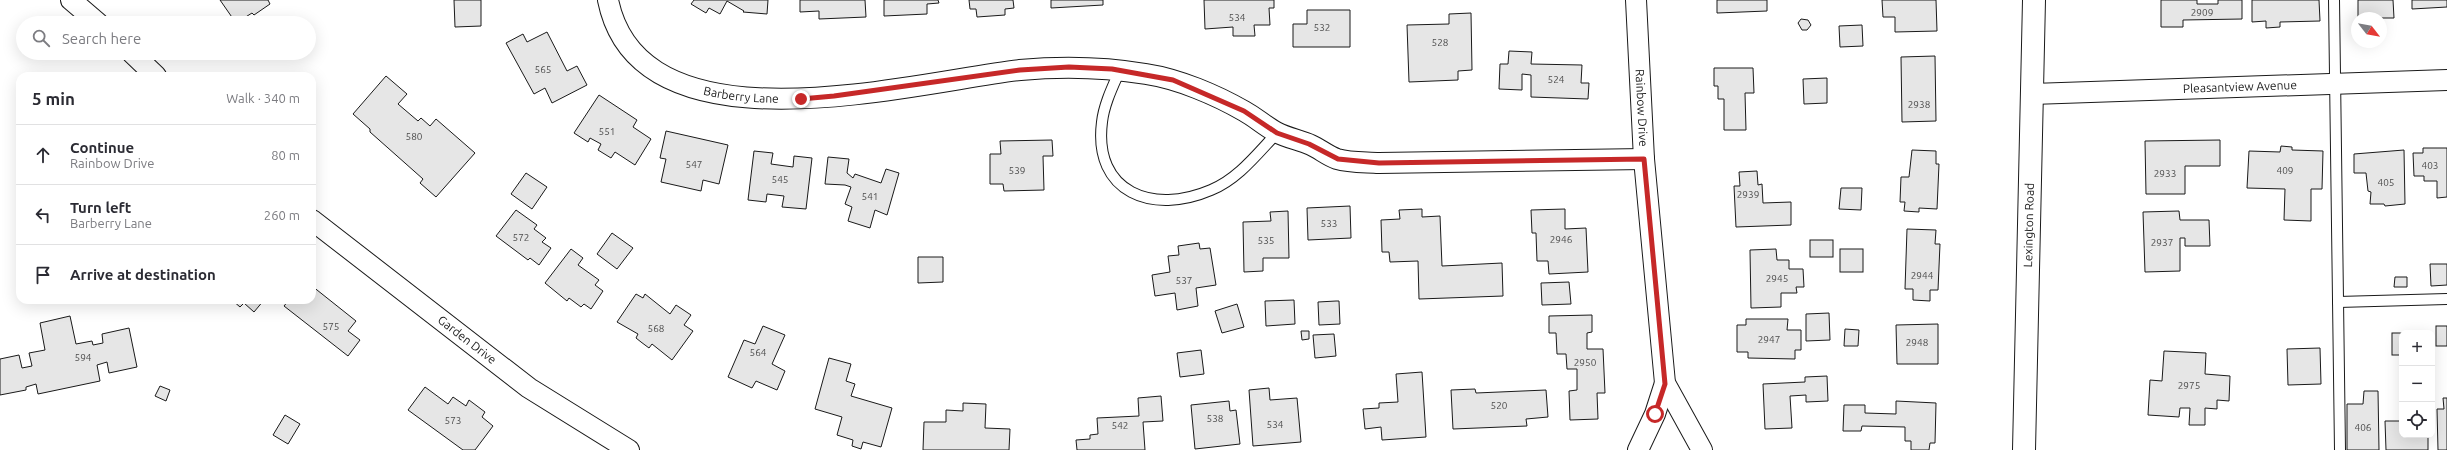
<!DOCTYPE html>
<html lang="en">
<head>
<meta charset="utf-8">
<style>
	:root { --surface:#fff; --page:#f7f7f7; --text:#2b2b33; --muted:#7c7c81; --line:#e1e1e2 }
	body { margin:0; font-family:Ubuntu,sans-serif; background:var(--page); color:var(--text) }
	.controls { position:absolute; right:12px; bottom:12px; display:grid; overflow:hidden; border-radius:8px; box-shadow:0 4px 16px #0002 }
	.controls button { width:36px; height:36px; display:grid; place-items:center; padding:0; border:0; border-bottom:1px solid var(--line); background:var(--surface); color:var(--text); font:20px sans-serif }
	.compass { position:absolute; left:2351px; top:12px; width:36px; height:36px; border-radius:50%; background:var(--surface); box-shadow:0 4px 16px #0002; rotate:121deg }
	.stop { position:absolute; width:12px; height:12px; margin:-9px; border:3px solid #c62828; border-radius:50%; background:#fff }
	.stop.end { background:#c62828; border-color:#fff; box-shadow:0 1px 4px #0008 }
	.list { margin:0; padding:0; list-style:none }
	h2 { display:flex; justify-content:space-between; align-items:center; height:52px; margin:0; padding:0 16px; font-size:17px }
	h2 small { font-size:13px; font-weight:400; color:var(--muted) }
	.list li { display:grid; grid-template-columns:26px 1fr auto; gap:12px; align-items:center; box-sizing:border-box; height:60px; padding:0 16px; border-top:1px solid var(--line) }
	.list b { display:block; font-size:15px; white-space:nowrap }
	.list p { margin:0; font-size:13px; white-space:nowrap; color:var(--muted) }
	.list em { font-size:13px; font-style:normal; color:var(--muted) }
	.icon { flex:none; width:22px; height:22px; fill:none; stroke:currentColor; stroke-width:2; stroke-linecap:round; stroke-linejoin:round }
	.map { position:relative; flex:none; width:2447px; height:450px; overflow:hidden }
	.search { position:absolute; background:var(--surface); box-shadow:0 4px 16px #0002; left:16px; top:16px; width:300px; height:44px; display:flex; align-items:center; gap:10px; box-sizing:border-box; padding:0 14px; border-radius:22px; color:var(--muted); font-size:15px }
	.panel { position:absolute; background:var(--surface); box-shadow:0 4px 16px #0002; left:16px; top:72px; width:300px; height:232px; border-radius:12px }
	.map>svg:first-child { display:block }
	.building { fill:#e6e6e6; stroke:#1a1a1a }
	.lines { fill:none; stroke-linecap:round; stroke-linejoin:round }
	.service-casing { stroke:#1a1a1a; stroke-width:12 }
	.minor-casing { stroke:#1a1a1a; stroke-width:22 }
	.primary-casing { stroke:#1a1a1a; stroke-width:24 }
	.service { stroke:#fff; stroke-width:10 }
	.minor { stroke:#fff; stroke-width:20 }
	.primary { stroke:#fff; stroke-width:22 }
	.route { stroke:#c62828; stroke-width:5 }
	.labels { text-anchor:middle; stroke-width:3; stroke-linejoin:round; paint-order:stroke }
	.number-label { font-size:10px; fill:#4d4d4d }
	.street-label { font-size:12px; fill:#1a1a1a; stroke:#fff }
</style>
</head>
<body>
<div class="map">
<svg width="2447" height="450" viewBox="0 0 2447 450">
	<rect width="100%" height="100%" fill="#fff"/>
	<g class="building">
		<polygon points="220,0 268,0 270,4 254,15 252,13 236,23"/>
		<polygon points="454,0 481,0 481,26 455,27"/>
		<polygon points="694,0 768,0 767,14 743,12 744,11 727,1 720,14 709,8 706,13 691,4"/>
		<polygon points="800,0 865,0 866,17 819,19 819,11 800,12"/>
		<polygon points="884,0 938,0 939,3 927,4 927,14 884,16"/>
		<polygon points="969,0 1013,0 1014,8 1005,9 1005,15 977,17 976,9 970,9"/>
		<polygon points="1051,0 1103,0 1103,5 1051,8"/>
		<polygon points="1204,0 1274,0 1274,8 1269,8 1270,25 1254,25 1255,36 1233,36 1233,27 1205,29"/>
		<polygon points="1717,0 1767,0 1767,11 1717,13"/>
		<polygon points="1882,0 1936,0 1937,31 1895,32 1895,17 1883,17"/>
		<polygon points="2161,0 2197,0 2197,4 2218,4 2218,0 2242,0 2242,19 2183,20 2183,27 2161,27"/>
		<polygon points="2252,0 2319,0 2320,21 2280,22 2280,27 2266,28 2266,21 2252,22"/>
		<polygon points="2358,0 2393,0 2394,18 2358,18"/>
		<polygon points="2412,0 2447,0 2447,7 2412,9"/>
		<polygon points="1307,10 1350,10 1350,47 1293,47 1293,24 1307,24"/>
		<polygon points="1471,13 1472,70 1458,71 1458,80 1409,82 1407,25 1449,24 1449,14"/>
		<polygon points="1801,19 1808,20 1811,25 1807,30 1802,30 1798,23"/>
		<polygon points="1862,25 1863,46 1840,47 1839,26"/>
		<polygon points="547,32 567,71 577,66 587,85 552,103 545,88 534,94 506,43 523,34 527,42"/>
		<polygon points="1509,51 1532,52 1531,64 1582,65 1581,83 1589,83 1588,99 1531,97 1531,75 1522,74 1522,90 1499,89 1500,64 1508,64"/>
		<polygon points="1935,56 1936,121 1902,122 1901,57"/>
		<polygon points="1714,68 1753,68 1754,93 1745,93 1746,130 1724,130 1724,99 1718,99 1718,86 1714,86"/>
		<polygon points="386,76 407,94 398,104 418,121 421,118 430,126 436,119 475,153 436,197 420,183 423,179 370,132 370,129 353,114"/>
		<polygon points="1827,78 1827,103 1804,104 1803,79"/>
		<polygon points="599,95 637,120 633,127 651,139 635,165 615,152 611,158 598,150 601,144 590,138 588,142 574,133"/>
		<polygon points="666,131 728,145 719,184 703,180 701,191 661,182 666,159 660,158"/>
		<polygon points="1052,140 1053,156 1043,156 1044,190 1004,191 1003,184 990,184 990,154 1001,154 1000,141"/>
		<polygon points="2220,140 2220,166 2185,166 2185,194 2146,194 2145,141"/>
		<polygon points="2281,146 2292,147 2292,150 2323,151 2322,189 2311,189 2311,221 2284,220 2285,189 2247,188 2249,151 2280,152"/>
		<polygon points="2423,148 2447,148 2447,197 2437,198 2437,181 2424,181 2424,176 2414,176 2413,153 2423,153"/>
		<polygon points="1912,150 1936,151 1936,164 1939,164 1937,209 1919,208 1919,212 1904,211 1905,202 1900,202 1901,177 1909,177"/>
		<polygon points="2404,150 2405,204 2385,206 2384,204 2370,204 2371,192 2368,191 2366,173 2354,173 2354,154"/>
		<polygon points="754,151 773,153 771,164 793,167 794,156 812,158 806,209 782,207 784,196 767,194 766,202 748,200"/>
		<polygon points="828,157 849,159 847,173 853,178 855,174 881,183 886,169 899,173 887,215 875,210 870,228 848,221 852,207 845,204 851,187 845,185 825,184"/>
		<polygon points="1757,171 1758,185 1762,184 1763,203 1791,202 1791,225 1736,227 1734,186 1740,186 1739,172"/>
		<polygon points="526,173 547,187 532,209 511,194"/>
		<polygon points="1841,188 1862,188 1861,210 1839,209"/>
		<polygon points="1350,206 1351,238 1308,240 1307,208"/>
		<polygon points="1422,209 1422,217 1440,216 1442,266 1502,263 1503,296 1419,299 1418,261 1390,262 1389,252 1382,252 1381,220 1400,219 1399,210"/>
		<polygon points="1565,209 1565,229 1586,228 1588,272 1549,274 1548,261 1537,261 1536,233 1532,233 1531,210"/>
		<polygon points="516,210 537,225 534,229 546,238 542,242 551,248 539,265 530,258 528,260 496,236"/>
		<polygon points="1288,211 1289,258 1263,258 1263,271 1244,272 1243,222 1271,221 1270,212"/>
		<polygon points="2179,211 2180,220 2209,220 2210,246 2185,246 2185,238 2180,238 2180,271 2145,272 2143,212"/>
		<polygon points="1907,229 1936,230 1935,244 1940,244 1938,290 1930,290 1930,301 1913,300 1913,289 1905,289"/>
		<polygon points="612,233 633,248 617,269 597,254"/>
		<rect x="1810" y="240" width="23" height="17"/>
		<polygon points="1199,243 1200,249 1210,248 1216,285 1196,288 1198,306 1177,310 1175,293 1155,296 1152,275 1170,272 1168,256 1179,255 1178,246"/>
		<polygon points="571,249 583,258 578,265 599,280 595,285 603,291 591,309 584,304 581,307 569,298 567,301 545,283"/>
		<polygon points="1776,249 1777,260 1789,260 1789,269 1803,269 1804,287 1796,287 1797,293 1781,293 1781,307 1751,308 1750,250"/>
		<rect x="1840" y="249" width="23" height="23"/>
		<polygon points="918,257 943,257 943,282 918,283"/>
		<polygon points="2430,264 2447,264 2447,285 2431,286"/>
		<polygon points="2395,277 2407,277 2407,287 2394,287"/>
		<polygon points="1569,282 1571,304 1542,305 1541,283"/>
		<polygon points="312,286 356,321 348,331 360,340 348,356 284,306 289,300 312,300"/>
		<polygon points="636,294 643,298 645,294 670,314 676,305 691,315 684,325 693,331 672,360 652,344 649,348 641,342 636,338 638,334 617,322"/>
		<polygon points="232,300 264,300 254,312 244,303 240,307"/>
		<polygon points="1294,300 1295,324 1266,326 1265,301"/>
		<polygon points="1336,301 1339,301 1340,324 1319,325 1318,302"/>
		<polygon points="1237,304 1244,327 1222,333 1215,311"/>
		<polygon points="1829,313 1830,340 1806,341 1806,314"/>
		<polygon points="1592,315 1592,332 1587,333 1587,349 1603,349 1605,393 1597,393 1598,419 1570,420 1569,391 1577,390 1577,369 1567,369 1566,354 1557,354 1556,333 1549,333 1549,316"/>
		<polygon points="70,316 76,344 92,341 93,345 103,343 102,334 129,328 137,367 109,373 107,362 97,365 100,381 38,394 36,384 26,387 26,390 0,395 0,359 19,355 22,368 32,366 29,353 45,350 40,323"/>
		<polygon points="1746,319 1788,319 1787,330 1801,330 1801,350 1795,350 1795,359 1748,358 1748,352 1737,352 1737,325 1746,325"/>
		<polygon points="1938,324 1938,364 1897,364 1896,325"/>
		<polygon points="763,326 785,335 772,364 785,371 777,390 756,381 752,388 728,377 744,340 755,344"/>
		<rect x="2436" y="326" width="11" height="20"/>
		<polygon points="1845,329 1859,330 1858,346 1844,346"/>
		<polygon points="1301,331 1309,331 1309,339 1302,340"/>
		<rect x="2392" y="333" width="10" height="22"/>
		<polygon points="1334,334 1336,356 1315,358 1313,335"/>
		<polygon points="2320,348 2321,384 2288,385 2287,349"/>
		<polygon points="1201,350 1204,374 1180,377 1177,353"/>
		<polygon points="2164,351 2206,353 2205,374 2230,376 2229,401 2217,400 2217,409 2205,408 2205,425 2189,425 2190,408 2180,408 2179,417 2148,415 2150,380 2162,381"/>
		<polygon points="829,358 851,364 846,381 855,384 851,396 892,408 881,447 863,442 861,449 852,446 853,440 837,435 842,417 815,409"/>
		<polygon points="1422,372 1426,437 1382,440 1381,427 1365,429 1363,409 1379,408 1379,403 1398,402 1396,374"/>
		<polygon points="1827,376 1828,401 1806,402 1806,395 1790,396 1792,428 1765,429 1763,384 1805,382 1805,377"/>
		<polygon points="160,386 170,390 166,401 155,396"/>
		<polygon points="425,387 448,404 453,397 466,406 469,400 485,412 482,417 493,426 475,450 463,450 408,410"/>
		<polygon points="1269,388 1270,400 1297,398 1301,442 1253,446 1249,390"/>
		<polygon points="1475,389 1476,393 1546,390 1548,417 1526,419 1527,426 1453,429 1451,390"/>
		<polygon points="2364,391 2378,391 2379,450 2347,450 2347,404 2363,404"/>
		<polygon points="1161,396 1163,421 1143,422 1145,450 1077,450 1076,440 1090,439 1090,435 1098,434 1097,418 1139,416 1138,398"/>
		<polygon points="2443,398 2447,398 2447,450 2438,450 2437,409 2444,409"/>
		<polygon points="1229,401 1230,411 1236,410 1240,444 1195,449 1191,405"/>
		<polygon points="1896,401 1936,403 1935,443 1930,443 1929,450 1911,450 1911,441 1905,441 1905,427 1862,426 1861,431 1843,431 1844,405 1865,405 1865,413 1896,414"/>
		<polygon points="963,403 986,404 985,428 1010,429 1009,450 923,450 924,422 946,422 946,410 963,411"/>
		<polygon points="285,415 300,424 288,444 273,435"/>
		<polygon points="2385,421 2402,421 2402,435 2428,435 2428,450 2386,450"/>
	</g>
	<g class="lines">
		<g class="service-casing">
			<g id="service">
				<polyline points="2334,0 2340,450"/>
				<path d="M 1120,70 C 1113,86 1104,104 1102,122 C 1093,193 1153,215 1211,190 C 1238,179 1257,154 1277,133"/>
				<polyline points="2338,302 2447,299"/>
			</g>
		</g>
		<g class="minor-casing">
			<g id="minor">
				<polyline points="71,0 98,23"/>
				<path id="s1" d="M 608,0 C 640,158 913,82 1020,70 C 1063,66 1104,67 1146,74 C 1179,79 1216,95 1244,111 C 1255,117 1265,126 1276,132 C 1287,138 1300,140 1311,145 C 1320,149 1328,156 1337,159 C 1350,163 1366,162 1379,163 L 1644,159"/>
				<path id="s2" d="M 1636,0 L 1644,159 L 1665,383 L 1702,450"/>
				<polyline points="132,53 156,76"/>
				<path id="s3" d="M 2032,94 L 2447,80"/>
				<path id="s4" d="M 312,220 L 529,388 L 629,450"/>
				<polyline points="1638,450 1655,414 1665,383"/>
			</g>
		</g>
		<g class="primary-casing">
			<g id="primary">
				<path id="s5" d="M 2024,450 L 2034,0"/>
			</g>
		</g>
		<use href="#service" class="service"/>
		<use href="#minor" class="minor"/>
		<use href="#primary" class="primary"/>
	</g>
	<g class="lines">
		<polyline class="route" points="801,99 834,96 1020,70 1069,67 1112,69 1173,80 1244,111 1277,133 1309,144 1338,159 1379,163 1644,159 1665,384 1655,414"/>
	</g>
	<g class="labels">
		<g class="number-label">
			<text x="2202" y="16">2909</text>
			<text x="1237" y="21">534</text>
			<text x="1322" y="31">532</text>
			<text x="1440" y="46">528</text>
			<text x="543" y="73">565</text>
			<text x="1556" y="83">524</text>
			<text x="1919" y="108">2938</text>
			<text x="607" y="135">551</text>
			<text x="414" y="140">580</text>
			<text x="694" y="168">547</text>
			<text x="2430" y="169">403</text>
			<text x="1017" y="174">539</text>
			<text x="2285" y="174">409</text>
			<text x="2165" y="177">2933</text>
			<text x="780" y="183">545</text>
			<text x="2386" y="186">405</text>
			<text x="1748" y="198">2939</text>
			<text x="870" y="200">541</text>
			<text x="1329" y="227">533</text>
			<text x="521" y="241">572</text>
			<text x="1561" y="243">2946</text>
			<text x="1266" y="244">535</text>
			<text x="2162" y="246">2937</text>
			<text x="1922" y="279">2944</text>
			<text x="1777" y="282">2945</text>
			<text x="1184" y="284">537</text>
			<text x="331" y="330">575</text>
			<text x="656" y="332">568</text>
			<text x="1769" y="343">2947</text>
			<text x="1917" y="346">2948</text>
			<text x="758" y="356">564</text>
			<text x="83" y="361">594</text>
			<text x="1585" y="366">2950</text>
			<text x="2189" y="389">2975</text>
			<text x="1499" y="409">520</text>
			<text x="1215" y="422">538</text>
			<text x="453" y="424">573</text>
			<text x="1275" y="428">534</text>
			<text x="1120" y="429">542</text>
			<text x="2363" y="431">406</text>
		</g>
		<g class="street-label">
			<text dy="4" stroke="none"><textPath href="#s3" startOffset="208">Pleasantview Avenue</textPath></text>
			<text dy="4" stroke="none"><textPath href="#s1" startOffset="178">Barberry Lane</textPath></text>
			<text dy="4" stroke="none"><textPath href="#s2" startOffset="108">Rainbow Drive</textPath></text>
			<text dy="4" stroke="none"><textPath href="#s5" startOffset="225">Lexington Road</textPath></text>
			<text dy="4" stroke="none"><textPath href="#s4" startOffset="196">Garden Drive</textPath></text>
		</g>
	</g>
</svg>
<div class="controls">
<button>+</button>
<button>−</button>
<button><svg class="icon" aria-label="locate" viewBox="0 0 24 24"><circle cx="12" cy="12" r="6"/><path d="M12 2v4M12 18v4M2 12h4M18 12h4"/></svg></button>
</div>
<svg class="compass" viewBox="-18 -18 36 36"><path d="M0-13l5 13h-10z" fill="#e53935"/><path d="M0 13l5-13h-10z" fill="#7c7c81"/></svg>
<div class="stop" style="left:1655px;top:414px"></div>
<div class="stop end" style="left:801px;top:99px"></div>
<div class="search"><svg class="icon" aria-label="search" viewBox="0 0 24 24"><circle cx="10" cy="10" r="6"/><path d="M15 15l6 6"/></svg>Search here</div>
<section class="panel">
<h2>5 min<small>Walk · 340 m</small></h2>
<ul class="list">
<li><svg class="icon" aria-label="ahead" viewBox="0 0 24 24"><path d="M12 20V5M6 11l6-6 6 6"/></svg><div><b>Continue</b><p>Rainbow Drive</p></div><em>80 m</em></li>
<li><svg class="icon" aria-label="left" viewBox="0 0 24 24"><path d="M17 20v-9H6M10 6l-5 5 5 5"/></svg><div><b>Turn left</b><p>Barberry Lane</p></div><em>260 m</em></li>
<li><svg class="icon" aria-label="arrive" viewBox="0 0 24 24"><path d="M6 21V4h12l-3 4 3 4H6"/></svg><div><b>Arrive at destination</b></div></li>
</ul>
</section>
</div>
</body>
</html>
